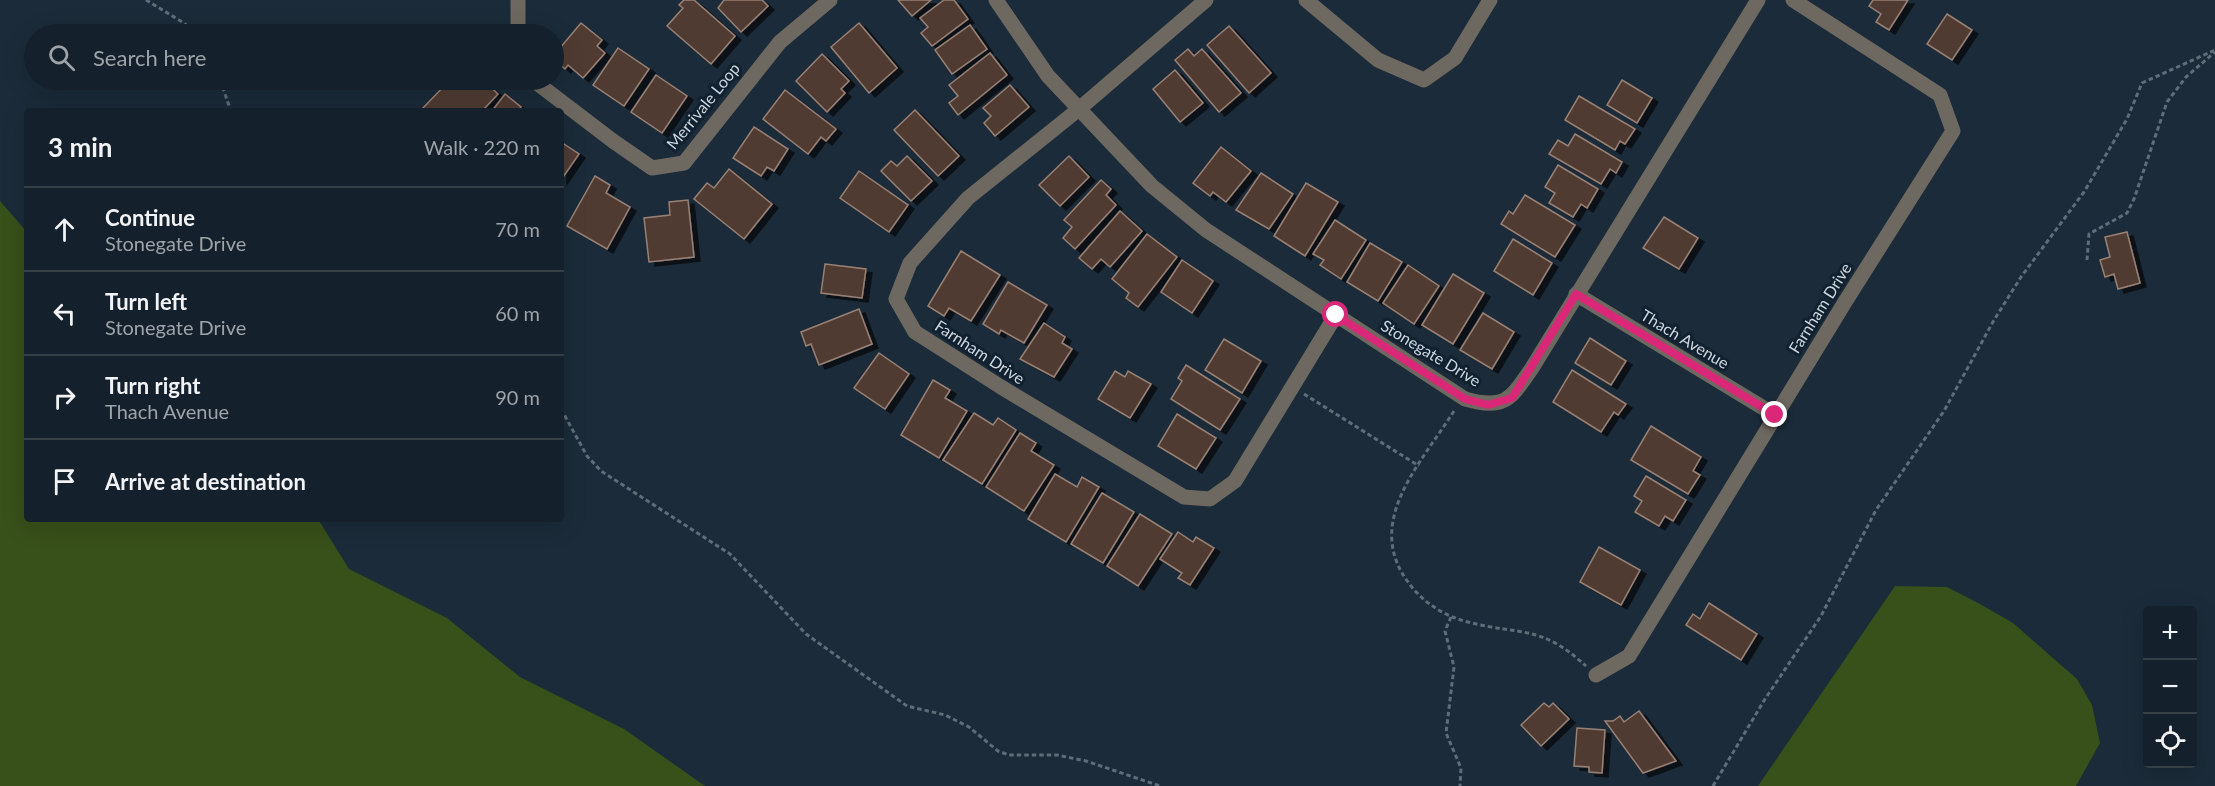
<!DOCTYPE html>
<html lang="en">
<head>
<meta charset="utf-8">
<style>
	:root { --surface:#14202b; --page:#1d2833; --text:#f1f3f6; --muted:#9da3a9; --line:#333e47 }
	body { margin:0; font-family:Lato,sans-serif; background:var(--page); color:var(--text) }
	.controls { position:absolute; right:18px; bottom:18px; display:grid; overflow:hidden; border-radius:6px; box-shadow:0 6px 24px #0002 }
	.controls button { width:54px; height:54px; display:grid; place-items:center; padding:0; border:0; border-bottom:2px solid var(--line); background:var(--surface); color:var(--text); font:30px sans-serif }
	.stop { position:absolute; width:18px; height:18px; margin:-14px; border:4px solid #db2777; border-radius:50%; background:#fff }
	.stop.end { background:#db2777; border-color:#fff; box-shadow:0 2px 6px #0008 }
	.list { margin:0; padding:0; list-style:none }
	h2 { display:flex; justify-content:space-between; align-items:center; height:78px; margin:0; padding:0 24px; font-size:26px }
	h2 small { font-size:20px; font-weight:400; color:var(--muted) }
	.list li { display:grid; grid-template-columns:39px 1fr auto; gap:18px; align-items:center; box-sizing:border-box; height:84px; padding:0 24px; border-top:2px solid var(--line) }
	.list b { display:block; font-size:22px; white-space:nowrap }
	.list p { margin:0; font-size:20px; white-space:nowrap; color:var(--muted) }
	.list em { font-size:20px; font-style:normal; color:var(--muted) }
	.icon { flex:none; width:33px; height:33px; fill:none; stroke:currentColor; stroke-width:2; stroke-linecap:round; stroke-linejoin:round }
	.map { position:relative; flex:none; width:2215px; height:786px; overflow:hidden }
	.search { position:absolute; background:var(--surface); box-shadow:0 6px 24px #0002; left:24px; top:24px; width:540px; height:66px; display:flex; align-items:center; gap:15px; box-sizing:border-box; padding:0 21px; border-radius:33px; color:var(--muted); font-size:22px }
	.panel { position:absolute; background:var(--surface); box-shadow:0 6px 24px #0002; left:24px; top:108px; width:540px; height:414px; border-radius:6px }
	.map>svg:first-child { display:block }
	.green { fill:#38501a }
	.building { fill:#503b31; stroke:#988075; stroke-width:1.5; filter:url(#shadow) }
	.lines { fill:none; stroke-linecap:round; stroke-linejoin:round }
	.path { stroke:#5f6d79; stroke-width:3; stroke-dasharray:4.5 3; stroke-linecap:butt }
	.minor { stroke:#6e6960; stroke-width:15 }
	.route { stroke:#db2777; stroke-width:8 }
	.labels { text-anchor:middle; stroke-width:6; stroke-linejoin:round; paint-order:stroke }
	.street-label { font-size:16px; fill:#cdd7e0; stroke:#12212f }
</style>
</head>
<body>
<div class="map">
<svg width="2215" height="786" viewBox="0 0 2215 786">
	<defs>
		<filter id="shadow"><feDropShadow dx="6" dy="4" stdDeviation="0" flood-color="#0009"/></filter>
	</defs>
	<rect width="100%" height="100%" fill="#1b2b39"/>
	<g class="green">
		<polygon points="0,201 27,232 27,519 318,519 349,569 447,618 520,677 624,729 705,786 0,786"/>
		<polygon points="1895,586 1947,587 1980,604 2013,623 2077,679 2092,705 2100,743 2076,786 1758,786"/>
	</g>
	<g class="building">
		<polygon points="684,0 694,0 735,36 711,64 667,26 683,8 679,5"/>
		<polygon points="762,0 768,6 741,32 718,8 724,0"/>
		<polygon points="898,0 931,0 912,16"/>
		<polygon points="944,0 954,0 968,19 932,46 921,33 928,27 920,18"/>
		<polygon points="1873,0 1908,0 1889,30 1876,22 1881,14 1869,6"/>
		<polygon points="1947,14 1972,30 1952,60 1927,44"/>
		<polygon points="581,23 602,40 597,46 605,53 583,78 568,65 565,69 554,59 554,55"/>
		<polygon points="859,23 897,68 869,93 831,47"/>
		<polygon points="970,25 987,49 952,74 935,50"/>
		<polygon points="1229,26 1271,73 1249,93 1207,45"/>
		<polygon points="618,48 649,69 624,106 593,85"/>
		<polygon points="1188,49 1194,56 1202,49 1241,93 1219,112 1175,60"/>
		<polygon points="990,53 1007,75 958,115 949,103 958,96 949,85"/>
		<polygon points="822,54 849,81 841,89 845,93 827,112 796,81"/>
		<polygon points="1175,70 1203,103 1180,122 1153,89"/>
		<polygon points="656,75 687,96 662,133 631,112"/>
		<polygon points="450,80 468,80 476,87 483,80 498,94 482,111 424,111 422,109"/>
		<polygon points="1622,80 1652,98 1637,123 1607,105"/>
		<polygon points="1010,85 1029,107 995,136 984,123 991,116 983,108"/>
		<polygon points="785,90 836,129 826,141 821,137 808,154 763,119"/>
		<polygon points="505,94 521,107 518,111 492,111"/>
		<polygon points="1579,96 1635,129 1625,144 1620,141 1615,150 1565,120"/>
		<polygon points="915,110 959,156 938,176 894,130"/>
		<polygon points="754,127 788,149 774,171 767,167 761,176 733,158"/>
		<polygon points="1575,134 1622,162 1616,173 1610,169 1601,184 1549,154 1558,140 1568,146"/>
		<polygon points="564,144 579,154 561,180 561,149"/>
		<polygon points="1221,147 1251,171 1226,202 1213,192 1210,196 1193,183"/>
		<polygon points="907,156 932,181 911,201 881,171 891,161 897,166"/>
		<polygon points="1069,156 1089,177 1060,206 1039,185"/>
		<polygon points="1558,165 1598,189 1587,208 1581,204 1573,217 1549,203 1555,193 1545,187"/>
		<polygon points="729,169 772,204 744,239 694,199 707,183 714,188"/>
		<polygon points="859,171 908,205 889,232 840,198"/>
		<polygon points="1261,173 1293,194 1269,229 1236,210"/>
		<polygon points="595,176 610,185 606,193 630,207 607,249 567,226"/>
		<polygon points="1101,180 1111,189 1106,195 1116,205 1075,249 1063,238 1072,227 1064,220"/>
		<polygon points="1306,183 1338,202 1305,256 1274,236"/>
		<polygon points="1525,195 1575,225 1555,257 1501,224 1509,211 1513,214"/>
		<polygon points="688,200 694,257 649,262 644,218 670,215 669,202"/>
		<polygon points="1120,211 1142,231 1110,267 1101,259 1092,269 1079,258"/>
		<polygon points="1664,217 1698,238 1679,269 1643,248"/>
		<polygon points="1335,220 1366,240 1341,279 1320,265 1324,260 1313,254"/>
		<polygon points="2127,232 2140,283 2118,289 2114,274 2105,277 2100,260 2110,257 2105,237"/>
		<polygon points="1147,234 1177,257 1138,307 1126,298 1129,293 1112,279"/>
		<polygon points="1513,239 1552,263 1533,295 1494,271"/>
		<polygon points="1370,243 1402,262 1378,301 1347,282"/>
		<polygon points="961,251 1000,275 971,321 949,308 944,316 928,306"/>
		<polygon points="1182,260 1213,281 1192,313 1161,292"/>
		<polygon points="825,264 866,269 862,298 821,293"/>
		<polygon points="1408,265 1439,286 1414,324 1383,303"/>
		<polygon points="1453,274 1484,293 1453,344 1422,325"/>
		<polygon points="1008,282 1047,305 1024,343 1001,330 999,334 983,324"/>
		<polygon points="859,309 872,344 819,365 811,344 806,346 801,332"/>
		<polygon points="1483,313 1514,332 1492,369 1460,350"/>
		<polygon points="1044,323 1065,337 1062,343 1072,349 1054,377 1020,359"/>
		<polygon points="1590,338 1626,361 1611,385 1575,363"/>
		<polygon points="1224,339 1261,361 1242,393 1205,370"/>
		<polygon points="879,353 909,374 885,409 854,388"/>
		<polygon points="1186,365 1240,399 1220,430 1171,399 1182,381 1178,378"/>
		<polygon points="1572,370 1626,404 1618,415 1614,412 1601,432 1553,402"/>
		<polygon points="1115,371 1125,377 1128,371 1151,384 1130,418 1098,399"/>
		<polygon points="933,380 950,390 945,398 967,411 939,458 901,435"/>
		<polygon points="974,413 993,425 998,418 1016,430 982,484 943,460"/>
		<polygon points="1177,414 1216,438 1196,469 1158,446"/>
		<polygon points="1651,426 1701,457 1693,471 1700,475 1688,494 1631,460"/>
		<polygon points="1020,433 1036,443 1031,451 1054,465 1024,511 986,487"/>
		<polygon points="1055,474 1077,487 1082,477 1099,487 1066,542 1028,519"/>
		<polygon points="1646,476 1686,500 1673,521 1665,516 1659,526 1635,512 1642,501 1634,496"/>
		<polygon points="1102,493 1134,512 1103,563 1071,544"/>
		<polygon points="1140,514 1172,534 1138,586 1107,566"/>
		<polygon points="1178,532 1193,542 1196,537 1214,548 1190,585 1178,578 1182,573 1160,559"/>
		<polygon points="1599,547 1640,570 1621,605 1580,582"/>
		<polygon points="1709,603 1757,634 1741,660 1686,625 1693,614 1700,619"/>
		<polygon points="1544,703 1549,707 1553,703 1569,719 1541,746 1521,725"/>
		<polygon points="1639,711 1676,761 1643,773 1605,721 1613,721 1620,716 1624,722"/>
		<polygon points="1577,728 1605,730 1602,773 1589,772 1589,767 1574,766"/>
	</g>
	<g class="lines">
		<g class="path">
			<polyline points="146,0 184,23 196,34"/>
			<polyline points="220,80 231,111"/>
			<polyline points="2087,260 2089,234 2127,213 2134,199 2167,102 2186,77 2215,52"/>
			<polyline points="1304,394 1419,466"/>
			<polyline points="561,409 587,456 601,471 730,554 806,634 907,706 945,715 969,727 998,751 1009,755 1057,755 1086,761 1160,786"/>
			<path d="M 1454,411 C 1420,465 1361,524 1411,586 C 1425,604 1447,617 1468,622 C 1522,636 1540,624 1586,666"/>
			<polyline points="1451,617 1445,631 1454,667 1446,733 1461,768 1460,786"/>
			<polyline points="1713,786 1765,699 1821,616 1876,510 1944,411 1994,320 2021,277 2084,192 2127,119 2142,83 2215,50"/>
		</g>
		<g class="minor">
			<path d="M 996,0 L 1048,76 L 1152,186 L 1206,230 L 1465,399 C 1505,410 1510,400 1532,368 L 1758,0"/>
			<polyline points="1206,0 1079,109 968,198 910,263 896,299 915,332 1001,387 1184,497 1210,499 1235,481 1336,315"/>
			<polyline points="1306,0 1378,60 1424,80 1455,58 1490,0"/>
			<polyline points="518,34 518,0"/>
			<polyline points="533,80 613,141 652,168 684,163 780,42 830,0"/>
			<polyline points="1576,294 1775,415"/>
			<polyline points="1596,675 1629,656 1845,302 1953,131 1940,95 1793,0"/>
		</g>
	</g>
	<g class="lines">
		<polyline class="route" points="1336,315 1465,399 1488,405 1512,398 1576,294 1775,415"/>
	</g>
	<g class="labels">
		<g class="street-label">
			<text transform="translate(703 106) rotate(-51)" y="6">Merrivale Loop</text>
			<text transform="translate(1820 308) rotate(-58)" y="6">Farnham Drive</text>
			<text transform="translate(1685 339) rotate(31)" y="6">Thach Avenue</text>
			<text transform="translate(980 352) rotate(33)" y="6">Farnham Drive</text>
			<text transform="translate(1431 353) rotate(31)" y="6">Stonegate Drive</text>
		</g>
	</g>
</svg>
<div class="controls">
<button>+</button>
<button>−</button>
<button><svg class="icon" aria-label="locate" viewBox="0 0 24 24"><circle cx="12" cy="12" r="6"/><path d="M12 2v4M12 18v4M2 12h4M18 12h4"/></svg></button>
</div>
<div class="stop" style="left:1336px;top:315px"></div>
<div class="stop end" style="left:1775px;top:415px"></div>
<div class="search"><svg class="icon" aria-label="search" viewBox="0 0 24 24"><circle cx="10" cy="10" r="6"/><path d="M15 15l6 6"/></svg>Search here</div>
<section class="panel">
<h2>3 min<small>Walk · 220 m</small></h2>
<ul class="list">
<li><svg class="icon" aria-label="ahead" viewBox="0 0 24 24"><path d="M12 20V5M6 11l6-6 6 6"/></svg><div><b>Continue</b><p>Stonegate Drive</p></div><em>70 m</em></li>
<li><svg class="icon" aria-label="left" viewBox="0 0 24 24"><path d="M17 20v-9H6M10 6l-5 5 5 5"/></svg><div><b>Turn left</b><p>Stonegate Drive</p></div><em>60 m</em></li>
<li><svg class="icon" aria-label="right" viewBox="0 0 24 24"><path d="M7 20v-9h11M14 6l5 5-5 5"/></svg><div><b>Turn right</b><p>Thach Avenue</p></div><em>90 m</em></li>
<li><svg class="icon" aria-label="arrive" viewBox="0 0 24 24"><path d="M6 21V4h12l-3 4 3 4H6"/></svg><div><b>Arrive at destination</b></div></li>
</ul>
</section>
</div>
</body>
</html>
